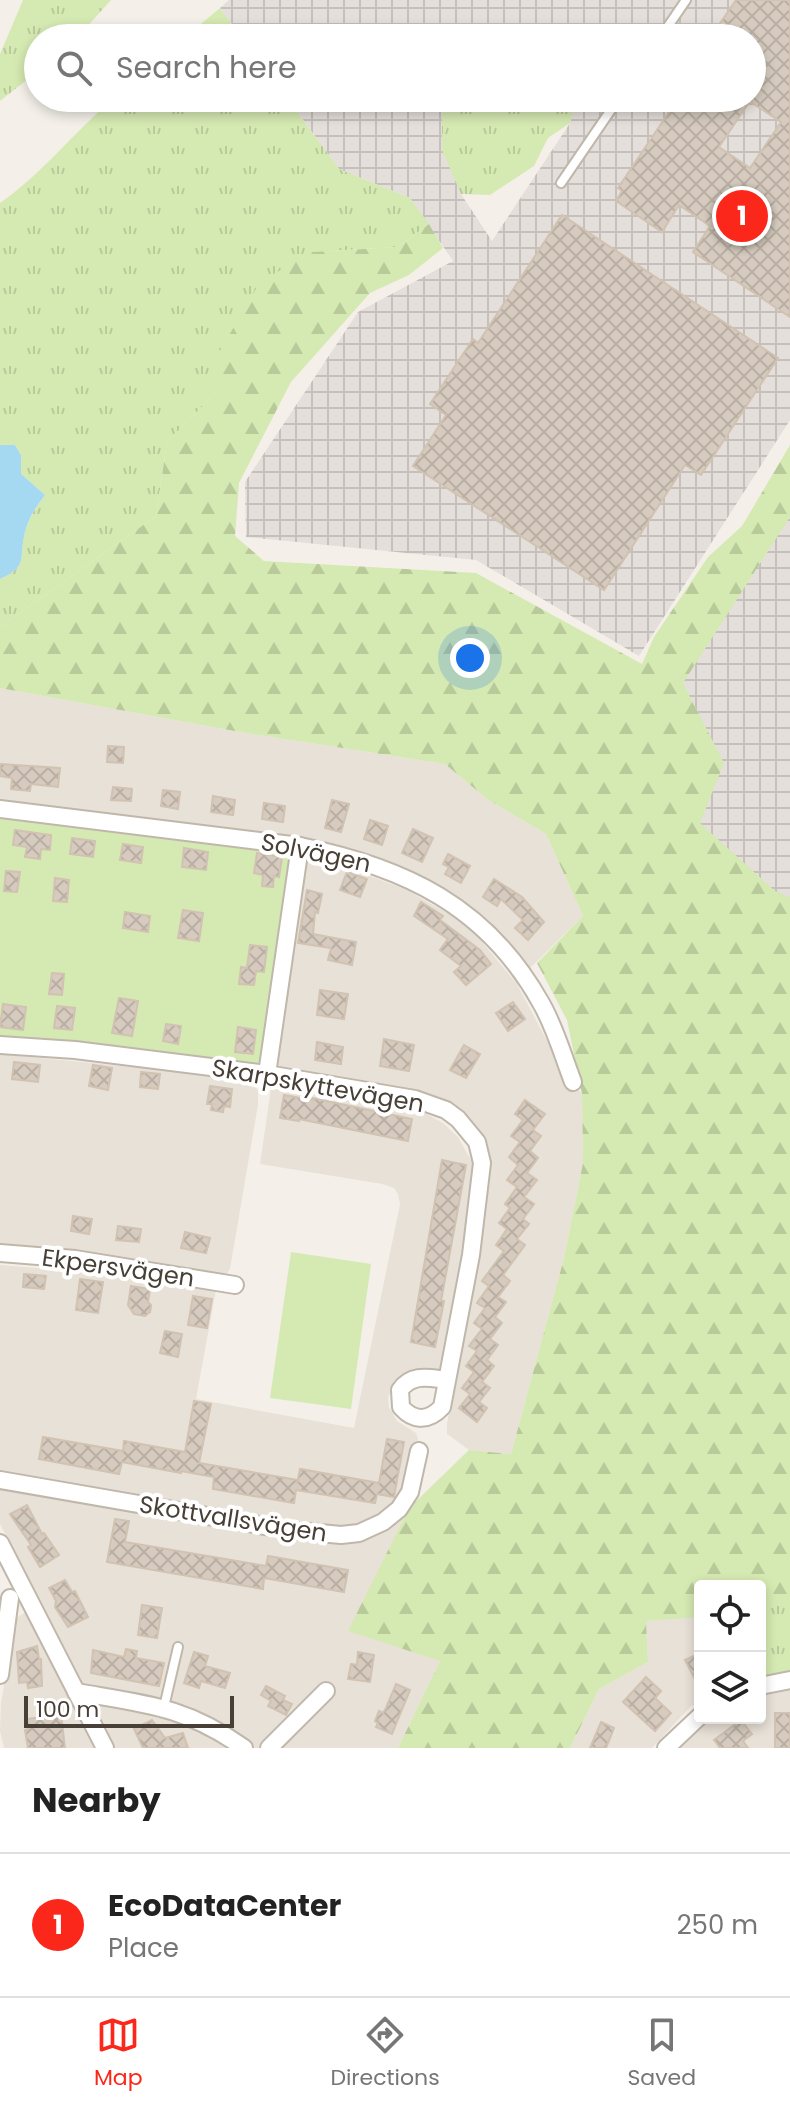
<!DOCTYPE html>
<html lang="en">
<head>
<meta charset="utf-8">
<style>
	:root { --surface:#fff; --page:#f6f6f6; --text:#222; --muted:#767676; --line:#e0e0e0; --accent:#fb271a }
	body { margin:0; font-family:Poppins,sans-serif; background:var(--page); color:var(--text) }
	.controls { position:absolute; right:24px; bottom:24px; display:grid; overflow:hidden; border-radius:8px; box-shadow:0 4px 12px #0003 }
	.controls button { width:72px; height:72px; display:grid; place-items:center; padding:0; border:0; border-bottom:2px solid var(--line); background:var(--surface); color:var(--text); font:40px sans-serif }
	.scale { position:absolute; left:24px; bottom:20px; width:210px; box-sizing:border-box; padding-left:8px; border:4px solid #484037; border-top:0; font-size:22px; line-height:28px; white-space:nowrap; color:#484037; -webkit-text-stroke:6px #fff; paint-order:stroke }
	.you { position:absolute; left:470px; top:658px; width:28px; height:28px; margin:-20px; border:6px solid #fff; border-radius:50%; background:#1a73e8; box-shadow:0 0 0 12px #1a73e833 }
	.badge { display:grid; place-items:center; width:52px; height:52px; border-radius:50%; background:var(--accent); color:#fff; font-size:26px; font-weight:700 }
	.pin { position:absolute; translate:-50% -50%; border:4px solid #fff; box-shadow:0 2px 8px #0006 }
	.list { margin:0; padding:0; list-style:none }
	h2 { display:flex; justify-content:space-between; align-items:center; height:104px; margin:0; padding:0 32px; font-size:34px }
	h2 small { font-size:26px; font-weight:400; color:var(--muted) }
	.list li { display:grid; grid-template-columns:52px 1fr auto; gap:24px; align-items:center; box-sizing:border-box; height:144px; padding:0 32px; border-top:2px solid var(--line) }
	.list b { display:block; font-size:30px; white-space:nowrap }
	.list p { margin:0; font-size:26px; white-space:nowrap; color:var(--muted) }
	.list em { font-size:26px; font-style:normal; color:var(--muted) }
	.icon { flex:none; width:44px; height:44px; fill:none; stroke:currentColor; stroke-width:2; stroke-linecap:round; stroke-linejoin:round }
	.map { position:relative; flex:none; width:790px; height:1748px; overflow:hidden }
	.search { position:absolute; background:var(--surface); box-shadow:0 4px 12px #0003; left:24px; right:24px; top:24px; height:88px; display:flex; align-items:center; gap:20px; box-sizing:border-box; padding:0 28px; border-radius:44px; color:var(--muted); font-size:30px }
	.sheet { height:248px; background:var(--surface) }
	nav { display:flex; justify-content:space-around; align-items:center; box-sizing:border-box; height:112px; border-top:2px solid var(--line); background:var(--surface); font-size:22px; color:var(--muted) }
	nav a { display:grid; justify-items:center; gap:4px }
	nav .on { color:var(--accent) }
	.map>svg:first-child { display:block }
	.residential { fill:#e8e1d7 }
	.industrial { fill:url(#industrial-grid) }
	.grass { fill:url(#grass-tufts) }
	.forest { fill:url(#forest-firs) }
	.garden { fill:#d5e9b2 }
	.water { fill:#a5d9f1 }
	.building { fill:url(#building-cross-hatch); stroke:#d1c2b1; stroke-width:2 }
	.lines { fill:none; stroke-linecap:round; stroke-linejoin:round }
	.service-casing { stroke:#c0b7ab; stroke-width:12 }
	.minor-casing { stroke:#c0b7ab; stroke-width:20 }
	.service { stroke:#fff; stroke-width:8 }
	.minor { stroke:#fff; stroke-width:16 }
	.labels { text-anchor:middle; stroke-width:8; stroke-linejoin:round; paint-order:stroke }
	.street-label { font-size:24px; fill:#484037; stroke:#fff }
</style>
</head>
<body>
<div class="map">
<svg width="790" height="1748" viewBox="0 0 790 1748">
	<defs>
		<pattern id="industrial-grid" width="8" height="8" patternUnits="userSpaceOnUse" patternTransform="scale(2)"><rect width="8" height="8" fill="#e4dfda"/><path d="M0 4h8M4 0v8" fill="none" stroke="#c5c0bc"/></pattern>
		<pattern id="grass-tufts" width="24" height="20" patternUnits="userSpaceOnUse" patternTransform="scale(2)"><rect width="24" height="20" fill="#d5e9b2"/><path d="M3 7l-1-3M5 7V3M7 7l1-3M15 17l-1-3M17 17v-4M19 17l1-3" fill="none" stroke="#b8c99a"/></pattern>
		<pattern id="forest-firs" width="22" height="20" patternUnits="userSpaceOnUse" patternTransform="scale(2)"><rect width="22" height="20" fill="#d5e9b2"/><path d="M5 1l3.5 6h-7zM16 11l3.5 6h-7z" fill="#b8c99a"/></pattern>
		<pattern id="building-cross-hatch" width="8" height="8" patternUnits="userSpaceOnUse" patternTransform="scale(2)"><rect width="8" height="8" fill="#d6cbbe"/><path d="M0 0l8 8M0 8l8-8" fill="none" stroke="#b9afa4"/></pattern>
	</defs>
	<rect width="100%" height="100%" fill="#f4f0e9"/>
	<g class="residential">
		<polygon points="0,688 240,732 445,764 487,799 546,834 583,916 530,968 486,921 448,892 406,870 349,848 290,836 0,808"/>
		<polygon points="308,858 337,864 405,889 454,917 478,937 517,984 554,1054 582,1094 583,1163 564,1258 511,1454 469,1450 447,1434 447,1424 486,1213 488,1175 466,1119 277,1070 274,1065 305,861"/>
		<polygon points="0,1054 193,1073 254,1084 258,1091 258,1105 230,1269 226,1275 199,1273 101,1254 0,1244"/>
		<polygon points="271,1088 419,1110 443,1123 458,1137 472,1162 473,1192 440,1372 418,1371 404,1375 392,1388 388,1398 389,1407 397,1421 416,1433 418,1439 409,1508 349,1630 440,1661 398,1748 111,1748 36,1592 0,1524 0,1265 100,1273 216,1290 196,1399 354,1428 400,1204 398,1194 394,1188 382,1184 260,1164"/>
		<polygon points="24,1613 34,1617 98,1748 4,1748 0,1731 1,1703 15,1619"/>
		<polygon points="690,1616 700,1617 700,1702 691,1706 652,1748 570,1748 599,1689 648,1662 646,1621"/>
		<polygon points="790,1686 790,1748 673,1748 705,1718 760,1718 760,1694"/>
	</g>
	<g class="industrial">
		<polygon points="229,0 790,0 790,420 639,656 476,560 246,537 245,482 358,312 453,261 410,198 339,169 287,98 479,98 442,113 461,194 492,241 570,123 577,98 752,98 752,38 594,38 595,31 535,27 533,38 242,38 220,8"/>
		<polygon points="790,472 790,918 595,760"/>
	</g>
	<g class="grass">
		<polygon points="23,0 111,0 77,38 38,38 38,71 0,101 0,54"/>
		<polygon points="220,8 242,38 184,38"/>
		<polygon points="535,27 596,31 594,38 533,38"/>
		<path d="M 114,98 L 287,98 L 339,169 L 410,198 L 429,224 L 398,247 L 312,252 L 217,356 L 217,392 L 167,442 L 156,516 L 0,627 L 0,579 C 28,566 19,560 24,537 C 27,521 35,508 45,495 L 21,474 L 21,455 L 15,445 L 0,445 L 0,203 C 42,174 75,131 114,98 Z"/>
		<polygon points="479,98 577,98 570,123 548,138 534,166 490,195 461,194 442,150 442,113"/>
		<polygon points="790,1593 790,1673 760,1679 760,1606"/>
	</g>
	<polygon class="forest" points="429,224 443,248 409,275 370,293 291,382 239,483 235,536 264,561 476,573 642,664 654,637 708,557 742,526 790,445 790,517 683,683 724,763 700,823 775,891 790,897 790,1594 760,1606 760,1586 700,1586 700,1617 646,1621 648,1662 599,1689 570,1748 398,1748 440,1661 348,1631 409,1508 469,1450 511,1454 564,1258 583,1163 582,1094 567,1020 537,963 583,916 546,834 487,799 445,764 240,732 0,688 0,627 156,516 167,442 217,392 217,356 260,282 312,252 398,247"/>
	<g class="garden">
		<path d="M 0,818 L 283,852 L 290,861 L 262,1060 L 254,1065 C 170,1053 86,1043 0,1038 Z"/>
		<polygon points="291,1252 371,1264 351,1409 270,1398"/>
	</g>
	<path class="water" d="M 0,445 L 15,445 L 21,455 L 21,474 L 45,495 C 35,508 27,520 24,537 C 19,560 28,566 0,579 Z"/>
	<g class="building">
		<polygon points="736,0 790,0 790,317 693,252 710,226 679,205 662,232 616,201 622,191 618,188 671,109 674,112 684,98 752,98 719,147 750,168 781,122 752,103 752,38 710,38"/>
		<polygon points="562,215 778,358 701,475 685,465 604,590 413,466 446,415 430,404 473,339 478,343"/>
		<polygon points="108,746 124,747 123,763 107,762"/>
		<polygon points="0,764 60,768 58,787 31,784 30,791 11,789 12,778 0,776"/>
		<polygon points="113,787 132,789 131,801 111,800"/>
		<polygon points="163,790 180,792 178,809 161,806"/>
		<polygon points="213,796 235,800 233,815 211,812"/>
		<polygon points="332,800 349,804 341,832 325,828"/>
		<polygon points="264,803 285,806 283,822 262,819"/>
		<polygon points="370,820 388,826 382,845 364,839"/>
		<polygon points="413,829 433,838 422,862 402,853"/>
		<polygon points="15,830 51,835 50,850 41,849 40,859 25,857 27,847 13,845"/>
		<polygon points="72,838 95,841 93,857 70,854"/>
		<polygon points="123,844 143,847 141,863 120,860"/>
		<polygon points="184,848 208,852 206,870 182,867"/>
		<polygon points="257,853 282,857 279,877 274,876 273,887 262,886 263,875 254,873"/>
		<polygon points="448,854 470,866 461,883 445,874 449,867 443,864"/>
		<polygon points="6,871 20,872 17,892 4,891"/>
		<polygon points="347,872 367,879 360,897 340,890"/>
		<polygon points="55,878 69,880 67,902 53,901"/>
		<polygon points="494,879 522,897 544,922 528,940 515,928 523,920 501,899 497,906 483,897"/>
		<polygon points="307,890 322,894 318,913 315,912 313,934 356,942 352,965 328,960 331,948 298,943"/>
		<polygon points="421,902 443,916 440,920 480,950 491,964 466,985 454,972 461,966 440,950 448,939 414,916"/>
		<polygon points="183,910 203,913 199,941 178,938"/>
		<polygon points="125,912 150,916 148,932 123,928"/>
		<polygon points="250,945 267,947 264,972 256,971 254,985 239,984 241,967 247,968"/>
		<polygon points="52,973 64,974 62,995 49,994"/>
		<polygon points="320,990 348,994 344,1019 317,1015"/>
		<polygon points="119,998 138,1001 132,1036 112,1033"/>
		<polygon points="513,1002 525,1019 508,1031 496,1013"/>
		<polygon points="3,1004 26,1007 23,1030 0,1027"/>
		<polygon points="57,1006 75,1008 72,1030 54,1028"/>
		<polygon points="166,1024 181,1026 178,1044 163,1041"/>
		<polygon points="238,1027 256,1030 253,1054 235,1052"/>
		<polygon points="384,1039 414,1045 409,1071 380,1066"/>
		<polygon points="317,1042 343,1047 341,1064 315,1060"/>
		<polygon points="464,1045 480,1054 466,1078 450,1070"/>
		<polygon points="14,1062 40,1065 38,1082 12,1079"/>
		<polygon points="93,1065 112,1068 108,1090 89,1086"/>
		<polygon points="141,1072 160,1074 158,1089 140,1087"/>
		<polygon points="210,1086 232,1089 230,1107 224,1106 223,1112 211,1110 212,1104 207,1104"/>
		<polygon points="284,1095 312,1100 312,1098 412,1119 408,1141 299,1119 299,1121 280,1118"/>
		<polygon points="525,1100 545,1114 533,1130 541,1136 530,1151 538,1158 527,1173 537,1180 524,1197 534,1204 523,1219 529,1224 517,1239 525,1245 503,1275 510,1281 498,1297 506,1302 495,1317 502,1323 490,1339 498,1345 487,1360 494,1366 482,1382 490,1388 479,1402 487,1408 477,1422 459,1408 470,1394 462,1388 474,1372 466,1366 477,1351 469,1346 482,1329 474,1323 485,1308 477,1303 489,1286 482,1281 504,1251 496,1245 507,1229 499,1223 510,1208 505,1204 517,1187 507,1180 518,1165 509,1157 520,1142 511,1136 523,1120 515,1114"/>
		<polygon points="442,1160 466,1165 441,1301 444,1301 435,1347 411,1342"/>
		<polygon points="73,1216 92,1219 89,1234 71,1231"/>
		<polygon points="118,1226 141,1229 139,1242 116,1240"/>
		<polygon points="185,1232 210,1238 206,1253 181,1248"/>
		<polygon points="24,1274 46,1276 44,1289 23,1287"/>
		<polygon points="80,1279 103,1282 98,1313 76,1310"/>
		<polygon points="131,1286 150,1289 148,1302 151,1305 150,1312 145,1316 134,1314 128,1305"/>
		<polygon points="193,1296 212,1299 207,1328 188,1325"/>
		<polygon points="165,1331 182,1334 178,1357 160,1353"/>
		<polygon points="194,1401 211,1404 199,1463 298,1480 297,1484 300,1469 379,1483 387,1439 404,1442 394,1497 377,1494 375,1503 296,1490 294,1503 213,1489 214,1477 181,1471 181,1473 122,1462 119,1474 39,1459 43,1437 123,1451 124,1441 185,1452"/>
		<polygon points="27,1505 42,1534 44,1533 59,1555 40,1567 28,1547 31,1545 10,1514"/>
		<polygon points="115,1519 129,1521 125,1542 266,1566 268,1556 348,1570 344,1592 264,1578 263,1589 107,1562"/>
		<polygon points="65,1580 72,1592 75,1591 88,1617 68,1627 55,1607 56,1601 49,1588"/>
		<polygon points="142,1605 162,1608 157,1638 138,1635"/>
		<polygon points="37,1646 39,1659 41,1659 42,1686 28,1688 27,1682 19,1683 17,1652"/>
		<polygon points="126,1649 137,1651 136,1658 164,1663 159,1686 91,1673 93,1650 124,1657"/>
		<polygon points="194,1652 208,1656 205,1666 230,1673 225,1688 201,1681 199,1688 184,1683"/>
		<polygon points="358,1652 374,1655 370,1682 348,1679 351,1664 357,1665"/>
		<polygon points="700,1653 700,1689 685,1660"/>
		<polygon points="646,1677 661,1691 655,1698 671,1713 655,1731 623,1702"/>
		<polygon points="396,1684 410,1690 392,1734 376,1727 378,1723 375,1721 379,1711 383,1713 386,1708"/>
		<polygon points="266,1686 285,1696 283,1700 292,1704 286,1715 268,1706 271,1701 261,1695"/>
		<rect x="775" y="1713" width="15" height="35"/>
		<polygon points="61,1714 65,1748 28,1748 25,1730 28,1729 27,1719"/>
		<polygon points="152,1720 165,1738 183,1733 188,1748 143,1748 134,1729"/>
		<polygon points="741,1720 752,1734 743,1741 748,1748 720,1748 714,1740"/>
		<polygon points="601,1722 614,1728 606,1748 590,1748"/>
	</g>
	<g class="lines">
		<g class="service-casing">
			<g id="service">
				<polyline points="660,38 686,0"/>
				<polyline points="561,183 619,98"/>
				<polyline points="164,1707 178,1647"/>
			</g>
		</g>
		<g class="minor-casing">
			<g id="minor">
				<path d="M 0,809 L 300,846 C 404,867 487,906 541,1003 C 555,1027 563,1056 573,1082"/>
				<path d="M 0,1045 L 75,1050 L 267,1074 L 415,1099 L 446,1110 L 458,1119 L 477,1142 L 482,1163 L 471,1255 L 442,1407 C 429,1421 414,1422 401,1407 L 400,1390 C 412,1373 429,1378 447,1380"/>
				<polyline points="267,1074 300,846"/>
				<polyline points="0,1253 75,1259 235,1285"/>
				<polyline points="0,1480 288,1530 341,1535 359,1533 383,1522 399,1509 410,1492 419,1451"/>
				<polyline points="0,1543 105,1748"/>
				<polyline points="0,1675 10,1598"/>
				<polyline points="760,1686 790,1680"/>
				<path d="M 76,1692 C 145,1704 185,1706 244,1748"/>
				<polyline points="269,1748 326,1691"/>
				<polyline points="666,1748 700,1716"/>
			</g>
		</g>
		<use href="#service" class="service"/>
		<use href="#minor" class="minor"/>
	</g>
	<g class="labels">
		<g class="street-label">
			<text transform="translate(316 853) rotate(12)" y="8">Solvägen</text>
			<text transform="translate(318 1086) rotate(10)" y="8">Skarpskyttevägen</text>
			<text transform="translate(118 1268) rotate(8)" y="8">Ekpersvägen</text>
			<text transform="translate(233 1519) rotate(9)" y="8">Skottvallsvägen</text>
		</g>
	</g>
</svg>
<div class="controls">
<button><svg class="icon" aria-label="locate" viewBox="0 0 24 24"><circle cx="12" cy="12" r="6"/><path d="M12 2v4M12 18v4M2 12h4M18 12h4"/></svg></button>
<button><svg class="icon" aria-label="layers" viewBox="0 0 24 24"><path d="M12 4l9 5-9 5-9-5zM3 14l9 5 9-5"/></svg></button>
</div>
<div class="scale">100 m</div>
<div class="you"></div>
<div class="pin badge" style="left:742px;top:216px">1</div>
<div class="search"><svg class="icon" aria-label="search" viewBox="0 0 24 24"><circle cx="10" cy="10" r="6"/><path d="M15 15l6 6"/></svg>Search here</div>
</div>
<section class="sheet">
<h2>Nearby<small></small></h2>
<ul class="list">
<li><span class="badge">1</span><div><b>EcoDataCenter</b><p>Place</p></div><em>250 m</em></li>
</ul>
</section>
<nav>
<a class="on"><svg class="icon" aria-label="map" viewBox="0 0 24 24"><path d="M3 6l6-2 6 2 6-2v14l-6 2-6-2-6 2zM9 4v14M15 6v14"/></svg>Map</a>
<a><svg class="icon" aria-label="directions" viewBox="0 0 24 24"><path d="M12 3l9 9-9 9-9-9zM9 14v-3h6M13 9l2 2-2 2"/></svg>Directions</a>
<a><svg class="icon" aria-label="saved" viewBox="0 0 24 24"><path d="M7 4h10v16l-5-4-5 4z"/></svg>Saved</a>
</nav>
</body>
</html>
